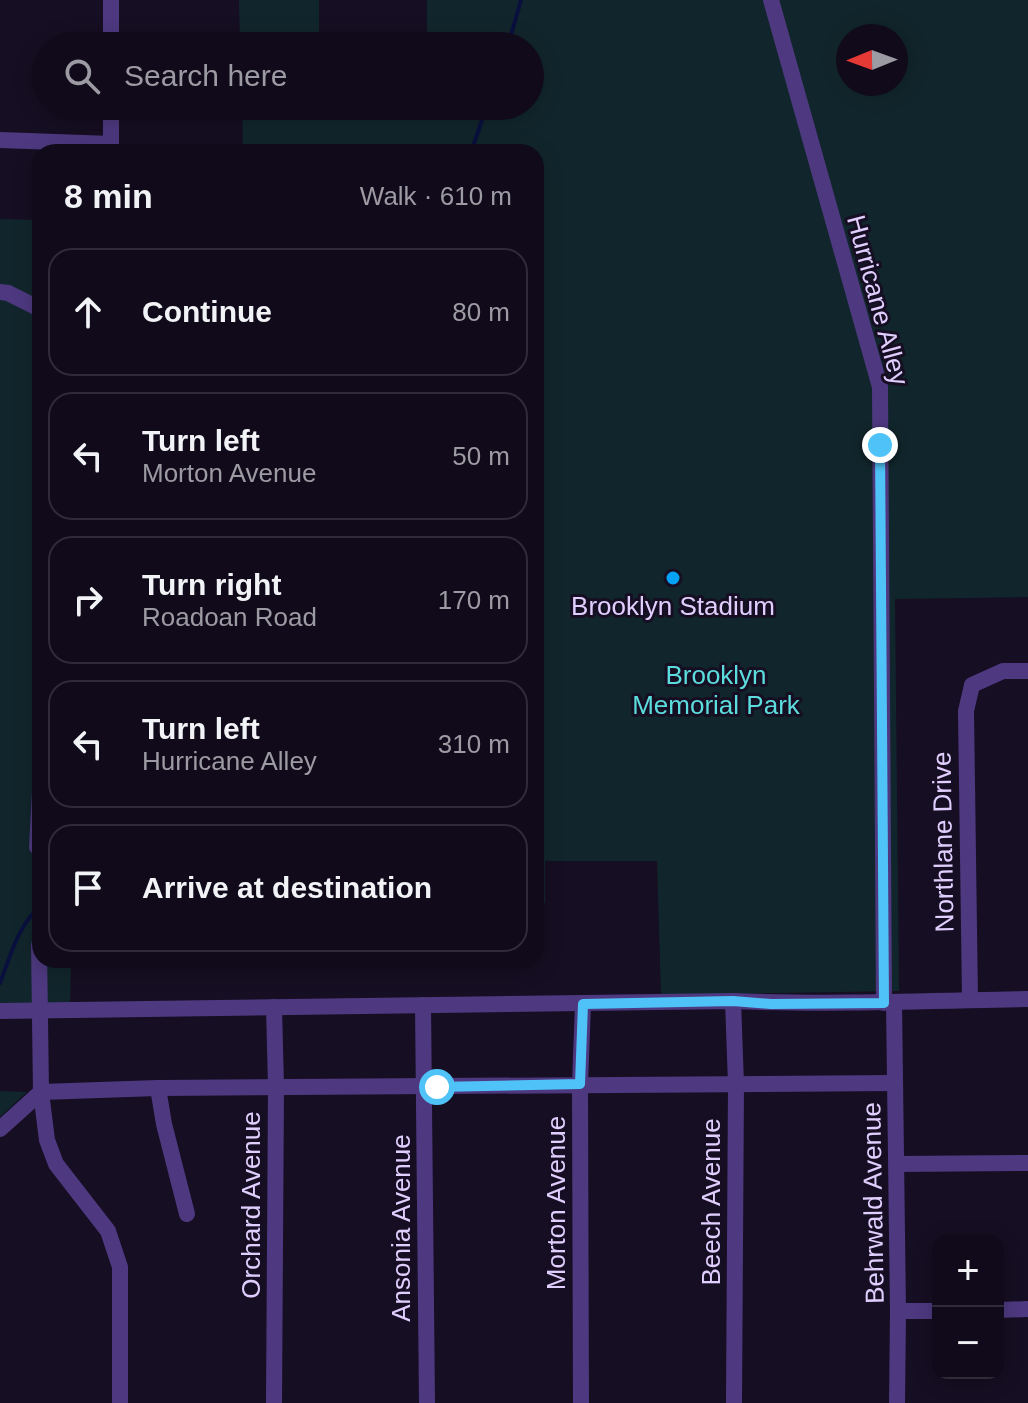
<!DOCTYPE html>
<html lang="en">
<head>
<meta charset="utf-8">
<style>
	:root { --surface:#100a1a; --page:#191323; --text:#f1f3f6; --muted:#9c9aa2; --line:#302b39 }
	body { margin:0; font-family:Helvetica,sans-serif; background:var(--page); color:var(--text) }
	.controls { position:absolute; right:24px; bottom:24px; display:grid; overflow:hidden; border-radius:16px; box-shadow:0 4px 20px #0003 }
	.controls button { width:72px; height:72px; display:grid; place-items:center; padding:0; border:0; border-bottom:2px solid var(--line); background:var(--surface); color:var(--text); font:40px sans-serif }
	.compass { position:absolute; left:836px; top:24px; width:72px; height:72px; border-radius:50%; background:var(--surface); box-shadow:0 4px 20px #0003; rotate:269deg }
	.stop { position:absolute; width:24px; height:24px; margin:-18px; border:6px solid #4fc3f7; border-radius:50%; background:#fff }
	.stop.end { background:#4fc3f7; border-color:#fff; box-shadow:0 2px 8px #0008 }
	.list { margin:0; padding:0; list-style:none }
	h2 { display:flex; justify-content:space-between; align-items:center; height:104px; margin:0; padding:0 32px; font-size:34px }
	h2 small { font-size:26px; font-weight:400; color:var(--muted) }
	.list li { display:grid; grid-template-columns:52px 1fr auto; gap:24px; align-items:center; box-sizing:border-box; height:128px; margin:0 16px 16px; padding:0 16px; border:2px solid var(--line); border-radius:24px }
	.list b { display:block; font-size:30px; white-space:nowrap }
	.list p { margin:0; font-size:26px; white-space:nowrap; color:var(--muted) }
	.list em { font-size:26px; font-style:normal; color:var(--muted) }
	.icon { flex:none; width:44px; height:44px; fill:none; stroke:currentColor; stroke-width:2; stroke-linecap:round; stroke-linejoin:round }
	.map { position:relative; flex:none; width:1028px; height:1403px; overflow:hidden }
	.search { position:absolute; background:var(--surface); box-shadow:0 4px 20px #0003; left:32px; top:32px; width:512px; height:88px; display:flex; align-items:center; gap:20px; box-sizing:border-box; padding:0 28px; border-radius:44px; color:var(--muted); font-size:30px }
	.panel { position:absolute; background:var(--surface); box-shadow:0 4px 20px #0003; left:32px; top:144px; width:512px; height:824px; border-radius:24px }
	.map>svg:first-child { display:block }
	.green { fill:#11262c; fill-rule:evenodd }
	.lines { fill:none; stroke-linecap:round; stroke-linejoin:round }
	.stream { stroke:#0a103e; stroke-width:4 }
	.minor { stroke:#4e3980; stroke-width:16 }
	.route { stroke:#4fc3f7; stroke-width:10 }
	.poi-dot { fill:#04a2f6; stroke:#160e22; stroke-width:3 }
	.labels { text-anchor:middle; stroke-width:6; stroke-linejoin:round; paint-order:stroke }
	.street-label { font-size:26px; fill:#e0cffe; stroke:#160e22 }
	.poi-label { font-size:26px; fill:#e0cffe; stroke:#160e22 }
	.park-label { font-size:26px; fill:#5cdddd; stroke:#160e22 }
</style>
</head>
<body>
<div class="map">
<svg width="1028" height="1403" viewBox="0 0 1028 1403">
	<rect width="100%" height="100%" fill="#160e22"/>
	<g class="green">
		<polygon points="239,0 319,0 319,46 240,46"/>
		<path d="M 427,0 L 1028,0 L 1028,597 L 895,599 L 899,991 L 661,995 L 657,861 L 545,861 L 545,903 L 536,903 L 536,152 L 243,152 L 242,106 L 530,106 L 530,46 L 427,46 ZM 848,36 L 896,36 L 896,84 L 848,84 Z"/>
		<polygon points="0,219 40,220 40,960 71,960 70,1011 0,1011"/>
		<polygon points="0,1091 27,1092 0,1117"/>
	</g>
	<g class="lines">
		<g class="stream">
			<polyline points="508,46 521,0"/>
			<polyline points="471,152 487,106"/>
			<path d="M 0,983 C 10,957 18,925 40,907"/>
		</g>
		<g class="minor">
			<polyline points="111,0 111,46"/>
			<polyline points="771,0 880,387 884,1003"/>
			<polyline points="0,140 111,144 111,106"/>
			<polyline points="0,292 8,293 40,309"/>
			<polyline points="37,847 40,792"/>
			<polyline points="970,1000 966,711 972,685 1003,671 1028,671"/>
			<polyline points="733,1001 736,1084 734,1403"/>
			<polyline points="894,1002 898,1311 897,1403"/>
			<polyline points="423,1005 427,1403"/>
			<polyline points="274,1007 276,1087 274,1403"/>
			<path d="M 0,1011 L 733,1001 C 832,1005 930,1001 1028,999"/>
			<polyline points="158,1088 164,1124 187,1214"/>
			<polyline points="0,1129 41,1092 39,945"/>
			<polyline points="897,1164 1028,1163"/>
			<polyline points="998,1310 1028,1309"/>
			<polyline points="898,1311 938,1311"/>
			<polyline points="120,1403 120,1267 108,1231 56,1164 47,1140 41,1092 158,1088 895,1083"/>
			<polyline points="581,1403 580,1084 583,1004"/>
		</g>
	</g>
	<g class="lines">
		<polyline class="route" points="437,1087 580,1084 583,1004 733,1001 771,1004 884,1003 880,445"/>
	</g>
	<circle class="poi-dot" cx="673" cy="578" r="8"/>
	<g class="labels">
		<g class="street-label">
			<text transform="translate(878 300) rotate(75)" y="9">Hurricane Alley</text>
			<text transform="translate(943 842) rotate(-91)" y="9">Northlane Drive</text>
			<text transform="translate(711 1202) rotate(-90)" y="9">Beech Avenue</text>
			<text transform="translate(556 1203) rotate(-90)" y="9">Morton Avenue</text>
			<text transform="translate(873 1203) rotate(-91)" y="9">Behrwald Avenue</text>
			<text transform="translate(251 1205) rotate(-90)" y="9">Orchard Avenue</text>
			<text transform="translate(401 1228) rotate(-90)" y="9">Ansonia Avenue</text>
		</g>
		<g class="poi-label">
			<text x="673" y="615">Brooklyn Stadium</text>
		</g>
		<g class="park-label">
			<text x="716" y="684">Brooklyn<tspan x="716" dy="30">Memorial Park</tspan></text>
		</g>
	</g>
</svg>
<div class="controls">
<button>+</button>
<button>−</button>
</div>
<svg class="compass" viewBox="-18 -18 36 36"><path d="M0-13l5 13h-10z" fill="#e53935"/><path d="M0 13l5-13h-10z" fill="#9c9aa2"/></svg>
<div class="stop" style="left:437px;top:1087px"></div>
<div class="stop end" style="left:880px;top:445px"></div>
<div class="search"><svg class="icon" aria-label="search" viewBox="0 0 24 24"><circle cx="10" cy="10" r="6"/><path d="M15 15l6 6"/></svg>Search here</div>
<section class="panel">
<h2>8 min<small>Walk · 610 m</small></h2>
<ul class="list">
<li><svg class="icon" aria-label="ahead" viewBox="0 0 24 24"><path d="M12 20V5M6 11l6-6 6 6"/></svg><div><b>Continue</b></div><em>80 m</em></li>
<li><svg class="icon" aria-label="left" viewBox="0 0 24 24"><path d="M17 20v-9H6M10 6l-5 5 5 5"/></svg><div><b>Turn left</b><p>Morton Avenue</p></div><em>50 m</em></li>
<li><svg class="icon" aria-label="right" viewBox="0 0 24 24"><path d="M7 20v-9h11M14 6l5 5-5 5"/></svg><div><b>Turn right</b><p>Roadoan Road</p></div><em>170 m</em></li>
<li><svg class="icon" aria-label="left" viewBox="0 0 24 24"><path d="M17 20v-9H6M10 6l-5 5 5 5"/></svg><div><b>Turn left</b><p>Hurricane Alley</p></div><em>310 m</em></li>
<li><svg class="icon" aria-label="arrive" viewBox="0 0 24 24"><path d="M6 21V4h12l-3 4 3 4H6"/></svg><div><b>Arrive at destination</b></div></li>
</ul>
</section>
</div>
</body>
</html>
